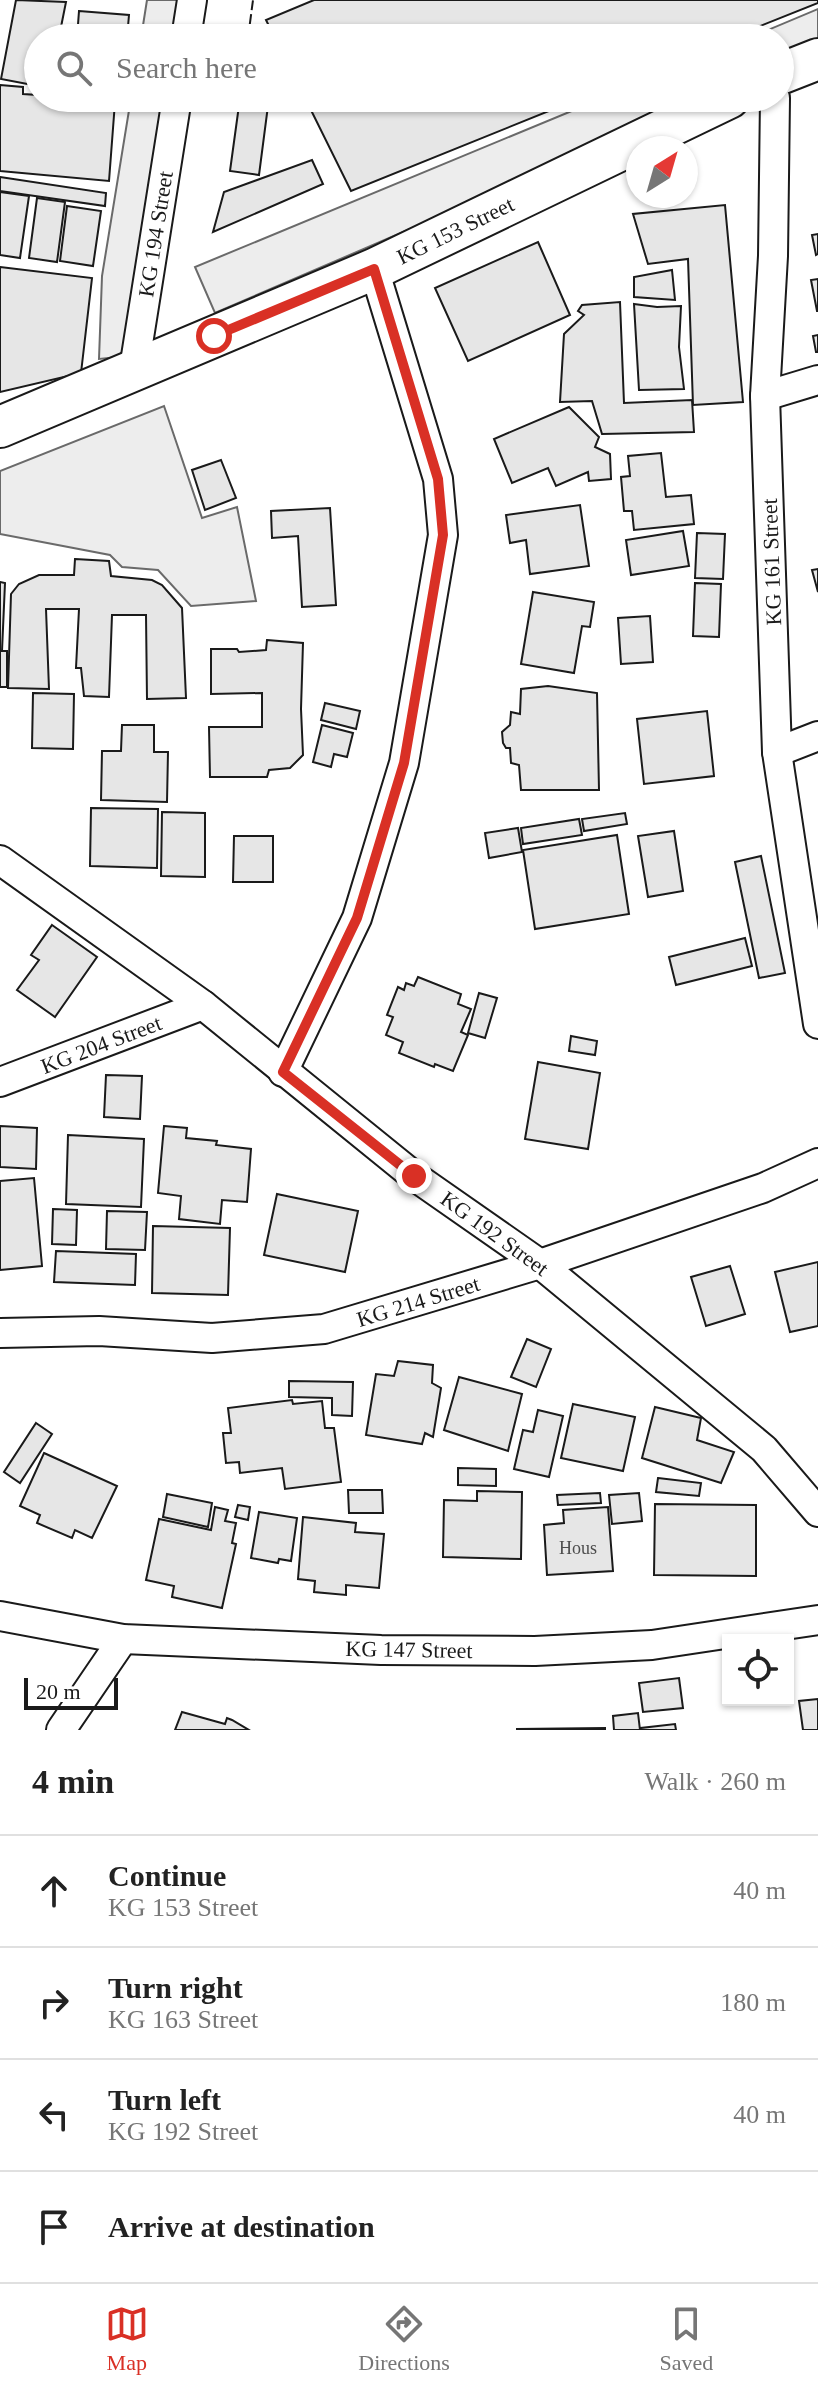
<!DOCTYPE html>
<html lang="en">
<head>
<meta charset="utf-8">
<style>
	:root { --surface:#fff; --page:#f6f6f6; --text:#222; --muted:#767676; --line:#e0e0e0; --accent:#d93025 }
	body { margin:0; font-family:"Times New Roman",serif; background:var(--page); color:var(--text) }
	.controls { position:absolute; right:24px; bottom:24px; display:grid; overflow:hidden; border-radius:0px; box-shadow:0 2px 6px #0004 }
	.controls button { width:72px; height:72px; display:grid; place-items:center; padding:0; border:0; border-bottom:2px solid var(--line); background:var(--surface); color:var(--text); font:40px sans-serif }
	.compass { position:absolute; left:626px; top:136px; width:72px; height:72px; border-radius:50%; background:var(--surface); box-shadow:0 2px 6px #0004; rotate:37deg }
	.scale { position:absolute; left:24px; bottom:20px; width:94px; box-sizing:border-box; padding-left:8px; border:4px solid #1a1a1a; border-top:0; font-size:22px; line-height:28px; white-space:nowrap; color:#1a1a1a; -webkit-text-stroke:6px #fff; paint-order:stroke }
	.stop { position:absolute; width:24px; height:24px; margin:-18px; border:6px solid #d93025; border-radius:50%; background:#fff }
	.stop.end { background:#d93025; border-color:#fff; box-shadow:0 2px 8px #0008 }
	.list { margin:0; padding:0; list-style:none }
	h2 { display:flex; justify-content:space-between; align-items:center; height:104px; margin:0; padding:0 32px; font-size:34px }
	h2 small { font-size:26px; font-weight:400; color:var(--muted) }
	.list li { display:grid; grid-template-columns:52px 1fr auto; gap:24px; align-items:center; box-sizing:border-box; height:112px; padding:0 32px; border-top:2px solid var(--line) }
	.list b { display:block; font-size:30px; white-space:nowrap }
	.list p { margin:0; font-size:26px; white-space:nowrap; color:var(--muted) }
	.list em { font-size:26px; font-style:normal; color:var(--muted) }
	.icon { flex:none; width:44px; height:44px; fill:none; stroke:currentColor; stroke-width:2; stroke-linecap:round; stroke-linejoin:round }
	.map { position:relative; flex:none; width:818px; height:1730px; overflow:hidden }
	.search { position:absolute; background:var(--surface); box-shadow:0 2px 6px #0004; left:24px; right:24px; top:24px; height:88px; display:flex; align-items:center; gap:20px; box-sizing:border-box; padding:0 28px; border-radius:44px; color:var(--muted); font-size:30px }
	.sheet { height:552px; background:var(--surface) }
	nav { display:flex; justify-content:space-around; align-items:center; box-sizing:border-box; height:112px; border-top:2px solid var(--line); background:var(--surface); font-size:22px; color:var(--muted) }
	nav a { display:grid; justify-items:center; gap:4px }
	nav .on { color:var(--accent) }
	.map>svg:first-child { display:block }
	.parking { fill:#ededed; stroke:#6a6a6a; stroke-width:2 }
	.building { fill:#e6e6e6; stroke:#1a1a1a; stroke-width:2 }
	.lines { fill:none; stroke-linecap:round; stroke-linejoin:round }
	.street-casing { stroke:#1a1a1a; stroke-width:32 }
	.secondary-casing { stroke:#1a1a1a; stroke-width:44 }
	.street { stroke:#fff; stroke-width:28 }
	.secondary { stroke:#fff; stroke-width:40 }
	.fence { stroke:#1a1a1a; stroke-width:2; stroke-dasharray:10 4; stroke-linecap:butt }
	.route { stroke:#d93025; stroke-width:10 }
	.labels { text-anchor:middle; stroke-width:6; stroke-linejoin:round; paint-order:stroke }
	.number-label { font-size:18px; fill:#4d4d4d }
	.street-label { font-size:22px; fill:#1a1a1a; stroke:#fff }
</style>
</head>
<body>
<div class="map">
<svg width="818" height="1730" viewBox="0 0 818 1730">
	<rect width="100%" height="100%" fill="#fff"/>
	<g class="parking">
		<polygon points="147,0 181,0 175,38 141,38"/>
		<polygon points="818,9 818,53 780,69 780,38 749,38"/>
		<polygon points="131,98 166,98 128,356 99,359 102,276"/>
		<polygon points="603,98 714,98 215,313 195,267"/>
		<polygon points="164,406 202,518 237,507 256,601 191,606 158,570 122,567 110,555 0,534 0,471"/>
	</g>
	<g class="building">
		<polygon points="16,0 66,2 59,37 68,38 38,38 38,86 1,79"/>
		<polygon points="314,0 818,0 818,3 730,38 275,38 266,20"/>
		<polygon points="79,11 129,15 127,38 77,38"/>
		<polygon points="0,85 23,87 23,94 38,95 38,98 115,102 109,181 0,171"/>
		<polygon points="240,98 269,98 259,175 230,171"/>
		<polygon points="305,98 581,98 351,191"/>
		<polygon points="312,160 323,184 213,232 224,192"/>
		<polygon points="0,177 106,193 105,206 0,191"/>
		<polygon points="0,192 29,196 20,258 0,255"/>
		<polygon points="37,198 65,202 57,262 29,258"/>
		<polygon points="725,205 743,402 693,405 688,259 648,264 633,214"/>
		<polygon points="67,206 101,211 93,266 60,261"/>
		<polygon points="818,234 818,254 816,255 812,235"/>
		<polygon points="538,242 570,315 468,361 435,288"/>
		<polygon points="0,267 92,278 81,373 0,392"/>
		<polygon points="672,270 675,300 634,297 634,277"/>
		<polygon points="818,279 818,311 817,311 811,280"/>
		<polygon points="620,302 624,403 692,400 694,432 602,434 592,401 560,402 564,334 584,315 578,311 582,305"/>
		<polygon points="634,304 657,307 681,306 679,347 684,389 639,390"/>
		<polygon points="818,335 818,352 816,352 813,336"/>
		<polygon points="569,407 599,437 595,447 610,454 611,479 589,481 588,472 556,486 548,468 512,483 494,439"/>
		<polygon points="661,453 666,497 691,495 694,524 634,530 632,511 624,511 621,477 630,476 628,456"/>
		<polygon points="221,460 236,498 205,510 192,470"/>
		<polygon points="580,505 589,566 530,574 526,540 510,543 506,515"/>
		<polygon points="330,508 336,605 302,607 298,536 272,538 271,511"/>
		<polygon points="683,531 689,566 631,575 626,540"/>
		<polygon points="697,533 725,534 723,579 695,578"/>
		<polygon points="75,559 109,561 111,576 152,580 162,585 182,608 186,698 147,699 146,615 112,615 109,697 84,696 81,668 76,668 79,609 46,609 49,689 8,688 11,594 19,584 39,575 74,575"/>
		<polygon points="818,569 818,592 812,570"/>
		<polygon points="0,582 5,583 2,651 7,651 7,687 0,687"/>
		<polygon points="695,583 721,584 719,637 693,636"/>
		<polygon points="533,592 594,602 590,627 582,626 574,673 521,664"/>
		<polygon points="650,616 653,662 621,664 618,618"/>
		<polygon points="267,640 303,643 301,709 303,755 290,768 269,770 267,777 210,777 209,727 262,727 262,693 211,694 211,649 237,649 239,652 266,650"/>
		<polygon points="548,686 597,693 599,790 521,790 519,765 511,763 510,748 506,748 503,743 502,732 510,725 511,712 520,714 521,689"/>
		<polygon points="33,693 74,694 73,749 32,748"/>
		<polygon points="325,703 360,711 356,729 321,720"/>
		<polygon points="707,711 714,776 644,784 637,719"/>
		<polygon points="122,725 154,725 154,752 168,752 167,802 101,800 102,751 121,751"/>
		<polygon points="322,725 353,733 347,757 334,754 331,767 313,762"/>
		<polygon points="91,808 158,809 157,868 90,866"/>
		<polygon points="162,812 205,813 205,877 161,876"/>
		<polygon points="625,813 627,824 584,831 582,819"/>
		<polygon points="579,819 582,835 523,844 521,828"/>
		<polygon points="518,828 522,852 489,858 485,833"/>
		<polygon points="674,831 683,891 648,897 638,836"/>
		<polygon points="617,835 629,914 535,929 523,850"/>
		<polygon points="234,836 273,836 273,882 233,882"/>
		<polygon points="761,856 785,973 759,978 735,862"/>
		<polygon points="52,925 97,957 55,1017 17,990 39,960 31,955"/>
		<polygon points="745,938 752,966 676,985 669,957"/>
		<polygon points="418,977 461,994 458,1004 471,1009 461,1032 468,1035 453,1071 435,1064 434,1067 399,1053 403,1042 386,1035 393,1017 387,1015 398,987 404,990 406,983 414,986"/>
		<polygon points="479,993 497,998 485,1038 468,1033"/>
		<polygon points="571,1036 597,1041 595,1055 569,1051"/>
		<polygon points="538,1062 600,1073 588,1149 525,1139"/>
		<polygon points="106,1075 142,1076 140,1119 104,1117"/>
		<polygon points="0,1126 37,1128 36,1169 0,1167"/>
		<polygon points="164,1126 187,1128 186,1138 217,1141 216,1145 251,1149 247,1202 222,1200 220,1224 179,1219 181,1196 158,1193"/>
		<polygon points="68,1135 144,1139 141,1207 66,1204"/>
		<polygon points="34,1178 42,1266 0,1270 0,1181"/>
		<polygon points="277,1194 358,1211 345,1272 264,1255"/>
		<polygon points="53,1209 77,1210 76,1245 52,1244"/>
		<polygon points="107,1211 147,1212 145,1250 106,1249"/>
		<polygon points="153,1226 230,1228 228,1295 152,1293"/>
		<polygon points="56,1251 136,1254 135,1285 54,1282"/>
		<polygon points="818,1262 818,1326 790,1332 775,1272"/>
		<polygon points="730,1266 745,1314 706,1326 691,1277"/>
		<polygon points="527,1339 551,1349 536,1387 511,1377"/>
		<polygon points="398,1361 433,1365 432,1383 441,1388 433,1437 425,1433 422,1444 366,1435 376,1374 394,1376"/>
		<polygon points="459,1377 522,1394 508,1451 444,1430"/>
		<polygon points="289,1381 353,1382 352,1416 332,1415 332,1398 289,1397"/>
		<polygon points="292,1400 293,1404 322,1401 325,1428 334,1428 341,1482 285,1489 282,1468 240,1473 239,1462 226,1463 223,1433 231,1433 228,1408"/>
		<polygon points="573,1404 635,1417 623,1471 561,1458"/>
		<polygon points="655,1407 701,1418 697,1440 734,1452 721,1483 642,1458"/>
		<polygon points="538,1410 563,1416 549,1477 514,1469 523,1430 533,1432"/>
		<polygon points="36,1423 52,1434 20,1483 4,1472"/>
		<polygon points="44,1453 117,1486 92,1538 75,1530 72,1538 37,1523 40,1515 20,1506"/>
		<polygon points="458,1468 496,1469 496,1486 458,1485"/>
		<polygon points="658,1478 701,1483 699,1496 656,1492"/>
		<polygon points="348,1490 382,1490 383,1513 349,1513"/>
		<polygon points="477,1491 522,1492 521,1559 443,1557 444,1500 477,1501"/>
		<polygon points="600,1493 601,1503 558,1505 557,1495"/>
		<polygon points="639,1493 642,1521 612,1524 609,1495"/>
		<polygon points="167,1494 212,1503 208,1527 163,1517"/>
		<polygon points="655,1504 756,1505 756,1576 654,1575"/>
		<polygon points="238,1505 250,1507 248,1520 235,1517"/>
		<polygon points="215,1507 228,1510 225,1521 236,1523 232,1543 236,1544 222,1608 172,1597 174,1586 146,1580 159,1519 211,1530"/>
		<polygon points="608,1507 613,1571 547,1575 544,1525 564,1523 563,1510"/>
		<polygon points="259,1512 297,1518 291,1561 279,1559 278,1563 251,1558"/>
		<polygon points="303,1517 356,1523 355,1532 384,1534 379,1588 346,1585 346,1595 314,1592 315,1581 298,1579"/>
		<polygon points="679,1678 683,1708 643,1712 639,1683"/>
		<polygon points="818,1699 818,1730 803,1730 799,1701"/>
		<polygon points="182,1712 225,1724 227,1718 232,1720 249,1730 175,1730"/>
		<polygon points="638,1713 640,1730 614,1730 613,1716"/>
		<polygon points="675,1724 676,1730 641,1730 641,1728"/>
		<polygon points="605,1728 605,1730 516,1729"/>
	</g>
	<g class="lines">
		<g class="street-casing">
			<g id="street">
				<polyline points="186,38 192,0"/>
				<polyline points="775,98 773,256 765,396 777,752 818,1024"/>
				<polyline points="134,369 177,98"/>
				<polyline points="765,396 818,380"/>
				<polyline points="777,752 818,736"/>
				<polyline points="0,860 203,1005 414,1176 540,1264 764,1449 818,1512"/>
				<polyline points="283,1072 357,918 404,763 443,535 438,479 374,269"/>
				<polyline points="0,1082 203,1005"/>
				<polyline points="0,1333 99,1331 212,1338 324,1329 540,1264 763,1188 818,1163"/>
				<polyline points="0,1616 123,1639 381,1650 535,1651 652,1645 818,1620"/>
				<polyline points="61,1730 123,1639"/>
			</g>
		</g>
		<g class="secondary-casing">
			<g id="secondary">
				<polyline points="780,74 818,59"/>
				<polyline points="0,427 374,269 729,98"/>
			</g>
		</g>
		<use href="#street" class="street"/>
		<use href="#secondary" class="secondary"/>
		<polyline class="fence" points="248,38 253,0"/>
	</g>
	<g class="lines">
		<polyline class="route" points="214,336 374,269 438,479 443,535 404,763 357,918 283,1072 414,1176"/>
	</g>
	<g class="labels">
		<g class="number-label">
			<text x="578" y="1554">Hous</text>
		</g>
		<g class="street-label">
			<text transform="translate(455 230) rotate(-26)" y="8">KG 153 Street</text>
			<text transform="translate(155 234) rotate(-81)" y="8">KG 194 Street</text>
			<text transform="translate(771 562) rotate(-92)" y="8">KG 161 Street</text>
			<text transform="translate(101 1044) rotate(-21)" y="8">KG 204 Street</text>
			<text transform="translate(495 1233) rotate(36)" y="8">KG 192 Street</text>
			<text transform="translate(418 1301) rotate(-17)" y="8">KG 214 Street</text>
			<text transform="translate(409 1649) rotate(1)" y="8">KG 147 Street</text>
		</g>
	</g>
</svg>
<div class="controls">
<button><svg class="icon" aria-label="locate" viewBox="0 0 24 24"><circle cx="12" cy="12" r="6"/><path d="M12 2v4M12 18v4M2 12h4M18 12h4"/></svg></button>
</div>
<svg class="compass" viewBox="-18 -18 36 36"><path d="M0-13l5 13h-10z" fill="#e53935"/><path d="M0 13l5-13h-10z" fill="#767676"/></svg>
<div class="scale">20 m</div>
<div class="stop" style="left:214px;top:336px"></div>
<div class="stop end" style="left:414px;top:1176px"></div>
<div class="search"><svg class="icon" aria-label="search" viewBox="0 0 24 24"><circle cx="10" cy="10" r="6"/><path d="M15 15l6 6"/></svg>Search here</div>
</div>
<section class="sheet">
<h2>4 min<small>Walk · 260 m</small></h2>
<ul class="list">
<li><svg class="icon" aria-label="ahead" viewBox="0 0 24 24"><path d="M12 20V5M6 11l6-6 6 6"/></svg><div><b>Continue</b><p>KG 153 Street</p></div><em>40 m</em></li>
<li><svg class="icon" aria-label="right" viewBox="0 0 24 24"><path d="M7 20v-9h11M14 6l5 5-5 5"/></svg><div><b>Turn right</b><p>KG 163 Street</p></div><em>180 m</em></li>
<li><svg class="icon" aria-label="left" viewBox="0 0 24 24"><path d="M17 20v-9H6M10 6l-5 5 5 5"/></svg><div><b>Turn left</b><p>KG 192 Street</p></div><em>40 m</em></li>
<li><svg class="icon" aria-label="arrive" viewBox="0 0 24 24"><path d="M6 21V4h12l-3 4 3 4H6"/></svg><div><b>Arrive at destination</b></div></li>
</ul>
</section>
<nav>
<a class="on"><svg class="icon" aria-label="map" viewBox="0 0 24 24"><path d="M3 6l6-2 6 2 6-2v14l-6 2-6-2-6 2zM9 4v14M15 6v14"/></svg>Map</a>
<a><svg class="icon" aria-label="directions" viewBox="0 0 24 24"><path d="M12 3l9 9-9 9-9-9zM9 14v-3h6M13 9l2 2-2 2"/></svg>Directions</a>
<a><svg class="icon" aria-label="saved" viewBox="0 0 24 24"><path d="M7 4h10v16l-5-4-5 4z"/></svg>Saved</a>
</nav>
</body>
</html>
